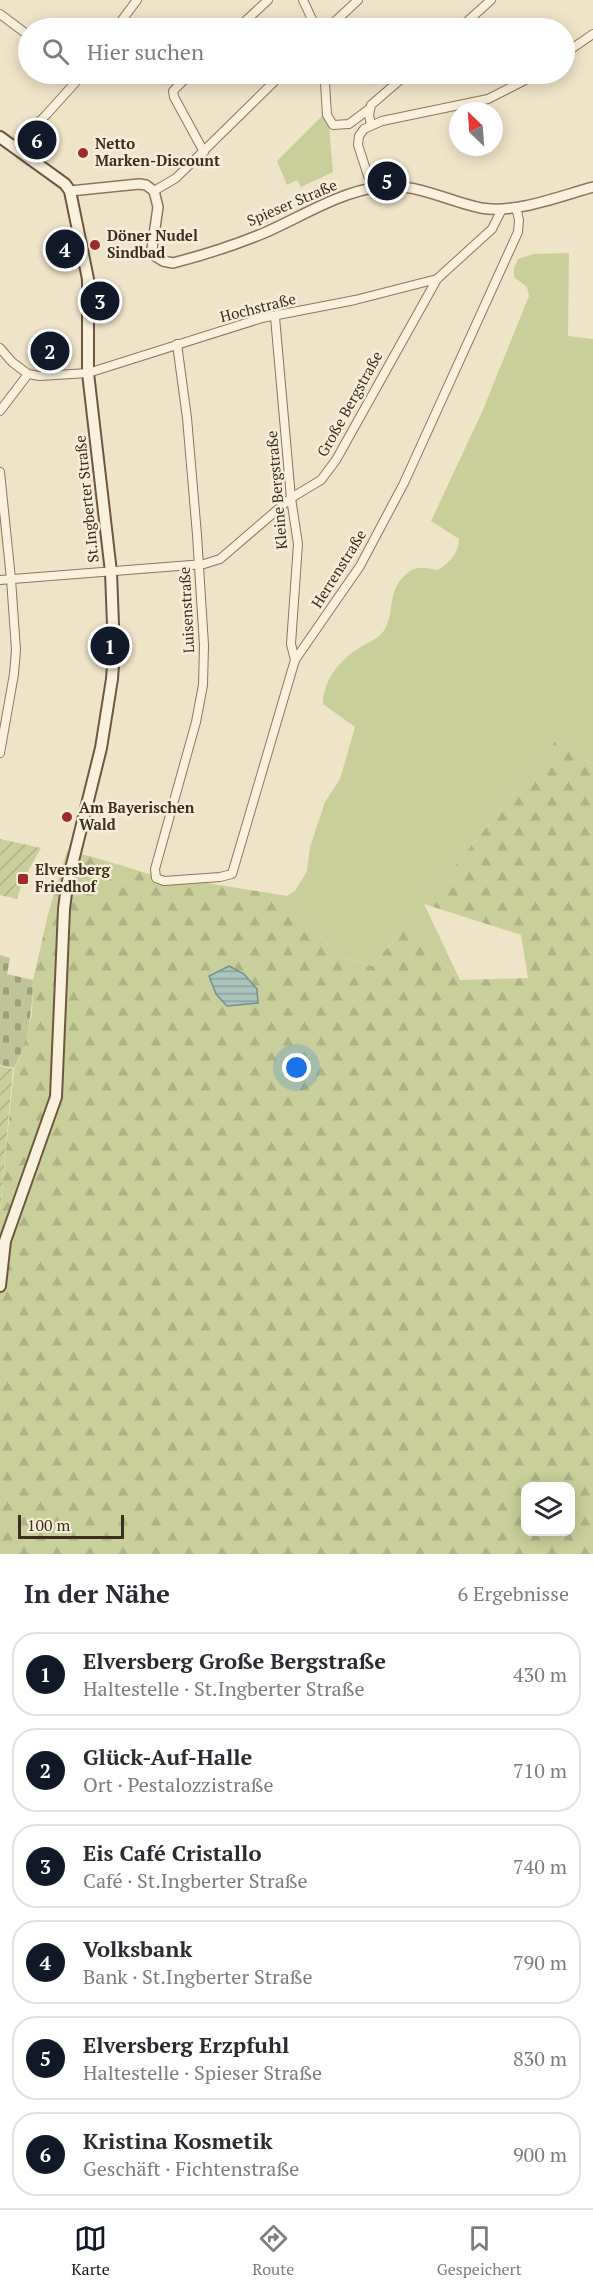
<!DOCTYPE html>
<html lang="de">
<head>
<meta charset="utf-8">
<style>
	:root { --surface:#fff; --page:#f7f7f7; --text:#2b2b33; --muted:#7c7c81; --line:#e1e1e2; --accent:#111827 }
	body { margin:0; font-family:"PT Serif",serif; background:var(--page); color:var(--text) }
	.controls { position:absolute; right:18px; bottom:18px; display:grid; overflow:hidden; border-radius:12px; box-shadow:0 3px 15px #0003 }
	.controls button { width:54px; height:54px; display:grid; place-items:center; padding:0; border:0; border-bottom:2px solid var(--line); background:var(--surface); color:var(--text); font:30px sans-serif }
	.compass { position:absolute; left:449px; top:102px; width:54px; height:54px; border-radius:50%; background:var(--surface); box-shadow:0 3px 15px #0003; rotate:335deg }
	.scale { position:absolute; left:18px; bottom:15px; width:106px; box-sizing:border-box; padding-left:6px; border:3px solid #3d2e20; border-top:0; font-size:16px; line-height:21px; white-space:nowrap; color:#3d2e20; -webkit-text-stroke:4px #f7eed8; paint-order:stroke }
	.you { position:absolute; left:297px; top:1068px; width:21px; height:21px; margin:-15px; border:4px solid #fff; border-radius:50%; background:#1a73e8; box-shadow:0 0 0 9px #1a73e833 }
	.badge { display:grid; place-items:center; width:39px; height:39px; border-radius:50%; background:var(--accent); color:#fff; font-size:20px; font-weight:700 }
	.pin { position:absolute; translate:-50% -50%; border:3px solid #fff; box-shadow:0 2px 6px #0006 }
	.list { margin:0; padding:0; list-style:none }
	h2 { display:flex; justify-content:space-between; align-items:center; height:78px; margin:0; padding:0 24px; font-size:26px }
	h2 small { font-size:20px; font-weight:400; color:var(--muted) }
	.list li { display:grid; grid-template-columns:39px 1fr auto; gap:18px; align-items:center; box-sizing:border-box; height:84px; margin:0 12px 12px; padding:0 12px; border:2px solid var(--line); border-radius:24px }
	.list b { display:block; font-size:22px; white-space:nowrap }
	.list p { margin:0; font-size:20px; white-space:nowrap; color:var(--muted) }
	.list em { font-size:20px; font-style:normal; color:var(--muted) }
	.icon { flex:none; width:33px; height:33px; fill:none; stroke:currentColor; stroke-width:2; stroke-linecap:round; stroke-linejoin:round }
	.map { position:relative; flex:none; width:593px; height:1554px; overflow:hidden }
	.search { position:absolute; background:var(--surface); box-shadow:0 3px 15px #0003; left:18px; right:18px; top:18px; height:66px; display:flex; align-items:center; gap:15px; box-sizing:border-box; padding:0 21px; border-radius:33px; color:var(--muted); font-size:22px }
	.sheet { height:654px; background:var(--surface) }
	nav { display:flex; justify-content:space-around; align-items:center; box-sizing:border-box; height:84px; border-top:2px solid var(--line); background:var(--surface); font-size:16px; color:var(--muted) }
	nav a { display:grid; justify-items:center; gap:3px }
	nav .on { color:var(--accent) }
	.map>svg:first-child { display:block }
	.green { fill:#c9cf9b }
	.forest { fill:url(#forest-firs); fill-rule:evenodd }
	.cemetery { fill:url(#cemetery-stones) }
	.garden { fill:url(#garden-furrows) }
	.water { fill:url(#water-rules); stroke:#6f938a; stroke-width:1.5 }
	.lines { fill:none; stroke-linecap:round; stroke-linejoin:round }
	.minor-casing { stroke:#8d765c; stroke-width:10 }
	.tertiary-casing { stroke:#8d765c; stroke-width:12 }
	.secondary-casing { stroke:#6f573f; stroke-width:14 }
	.minor { stroke:#faf1dc; stroke-width:8 }
	.tertiary { stroke:#faf1dc; stroke-width:9 }
	.secondary { stroke:#faf1dc; stroke-width:10 }
	.poi-dot { fill:#9e2a2b; stroke:#f7eed8; stroke-width:2 }
	.labels { text-anchor:middle; stroke-width:5; stroke-linejoin:round; paint-order:stroke }
	.poi-label { font-size:15px; font-weight:bold; fill:#3d2e20; stroke:#f7eed8; text-anchor:start }
	.street-label { font-size:15px; fill:#3d2e20; stroke:#f7eed8 }
</style>
</head>
<body>
<div class="map">
<svg width="593" height="1554" viewBox="0 0 593 1554">
	<defs>
		<pattern id="forest-firs" width="22" height="20" patternUnits="userSpaceOnUse" patternTransform="scale(1.5)"><rect width="22" height="20" fill="#c9cf9b"/><path d="M5 1l3.5 6h-7zM16 11l3.5 6h-7z" fill="#aeb285"/></pattern>
		<pattern id="cemetery-stones" width="16" height="16" patternUnits="userSpaceOnUse" patternTransform="scale(1.5)"><rect width="16" height="16" fill="#bfc49a"/><path d="M2 7V4a2 2 0 0 1 4 0v3zM10 15v-3a2 2 0 0 1 4 0v3z" fill="#9ca07d"/></pattern>
		<pattern id="garden-furrows" width="10" height="10" patternUnits="userSpaceOnUse" patternTransform="scale(1.5)"><rect width="10" height="10" fill="#c9cf9b"/><path d="M-1 1l2-2M0 10L10 0M9 11l2-2" fill="none" stroke="#aeb285"/></pattern>
		<pattern id="water-rules" width="6" height="5" patternUnits="userSpaceOnUse" patternTransform="scale(1.5)"><rect width="6" height="5" fill="#a9c4bc"/><path d="M0 2.5h6" fill="none" stroke="#8ba098"/></pattern>
	</defs>
	<rect width="100%" height="100%" fill="#f0e4c8"/>
	<g class="green">
		<polygon points="324,114 329,126 333,172 301,187 297,180 287,185 277,161"/>
		<path d="M 569,253 L 568,336 L 593,339 L 593,765 L 555,742 L 424,904 L 460,980 L 407,924 L 372,966 L 337,956 L 287,896 L 295,891 L 307,871 L 310,847 L 325,802 L 340,779 L 355,727 L 323,704 C 323,682 338,662 356,650 C 364,644 377,640 383,632 C 396,613 386,594 404,576 C 415,565 423,567 438,570 C 449,563 459,553 459,539 L 431,521 L 482,412 L 529,296 L 527,287 L 514,277 L 514,268 L 518,259 L 533,254 Z"/>
	</g>
	<path class="forest" d="M 555,742 L 593,765 L 593,1554 L 0,1554 L 0,1211 L 14,1069 L 20,1057 L 32,1014 L 33,980 L 48,914 L 67,851 L 93,857 L 146,873 L 287,896 L 337,956 L 372,966 L 407,924 L 460,980 L 528,978 L 521,935 L 424,904 ZM 526,1486 L 570,1486 L 570,1532 L 526,1532 Z"/>
	<path class="cemetery" d="M 0,955 L 10,958 L 7,974 L 33,980 C 32,1011 29,1041 14,1068 L 0,1065 Z"/>
	<g class="garden">
		<polygon points="0,839 41,848 23,880 17,899 0,895"/>
		<polygon points="0,1066 13,1069 0,1211"/>
	</g>
	<polygon class="water" points="229,966 244,974 257,989 258,1003 227,1006 216,994 209,976"/>
	<g class="lines">
		<g class="minor-casing">
			<g id="minor">
				<polyline points="303,0 316,28"/>
				<polyline points="0,14 28,35"/>
				<polyline points="116,28 137,0"/>
				<polyline points="238,28 268,0"/>
				<polyline points="328,28 358,0"/>
				<polyline points="460,28 491,0"/>
				<polyline points="564,54 593,34"/>
				<polyline points="190,74 173,91 174,97 204,152"/>
				<polyline points="325,83 327,115 333,125 349,124 369,109"/>
				<polyline points="371,125 369,115 371,105 407,74"/>
				<polyline points="14,146 46,115 83,74"/>
				<polyline points="372,188 358,145 359,136 364,129 382,121 488,99 537,74"/>
				<polyline points="154,191 176,178 282,74"/>
				<polyline points="275,317 291,498 298,544 291,644 295,660"/>
				<polyline points="177,344 187,418 197,535 204,645 203,685 196,722 155,869 156,878 164,881 220,877 232,874 295,660 360,566 404,483 518,232 519,220 516,207"/>
				<polyline points="0,348 12,362 28,374 40,376 88,373 262,318 355,300 437,279"/>
				<polyline points="0,411 28,374"/>
				<polyline points="0,472 11,579 16,650 14,674 0,753"/>
				<polyline points="0,580 204,564 220,559 291,498 321,480 336,460 437,279 492,229 502,209"/>
			</g>
		</g>
		<g class="tertiary-casing">
			<path id="tertiary" d="M 70,191 L 139,184 L 146,185 L 154,191 L 158,207 L 152,249 L 155,256 L 163,261 L 173,263 C 204,255 235,245 264,233 C 301,217 339,192 379,187 C 416,182 446,201 481,208 C 515,214 560,196 593,187"/>
		</g>
		<g class="secondary-casing">
			<polyline id="secondary" points="0,137 65,184 70,191 88,279 88,373 111,572 114,651 112,679 101,748 67,885 64,909 56,1097 5,1241 0,1286"/>
		</g>
		<use href="#minor" class="minor"/>
		<use href="#tertiary" class="tertiary"/>
		<use href="#secondary" class="secondary"/>
	</g>
	<g class="poi-dot">
		<circle cx="83" cy="153" r="6"/>
		<circle cx="95" cy="245" r="6"/>
		<circle cx="67" cy="817" r="6"/>
		<rect x="17" y="873" width="12" height="12" rx="3"/>
	</g>
	<g class="labels">
		<g class="poi-label">
			<text x="95" y="149">Netto<tspan x="95" dy="17">Marken-Discount</tspan></text>
			<text x="107" y="241">Döner Nudel<tspan x="107" dy="17">Sindbad</tspan></text>
			<text x="79" y="813">Am Bayerischen<tspan x="79" dy="17">Wald</tspan></text>
			<text x="35" y="875">Elversberg<tspan x="35" dy="17">Friedhof</tspan></text>
		</g>
		<g class="street-label">
			<text transform="translate(292 203) rotate(-23)" y="5">Spieser Straße</text>
			<text transform="translate(258 308) rotate(-14)" y="5">Hochstraße</text>
			<text transform="translate(350 404) rotate(-61)" y="5">Große Bergstraße</text>
			<text transform="translate(277 490) rotate(-95)" y="5">Kleine Bergstraße</text>
			<text transform="translate(87 499) rotate(-96)" y="5">St.Ingberter Straße</text>
			<text transform="translate(339 569) rotate(-58)" y="5">Herrenstraße</text>
			<text transform="translate(187 610) rotate(-93)" y="5">Luisenstraße</text>
		</g>
	</g>
</svg>
<div class="controls">
<button><svg class="icon" aria-label="layers" viewBox="0 0 24 24"><path d="M12 4l9 5-9 5-9-5zM3 14l9 5 9-5"/></svg></button>
</div>
<svg class="compass" viewBox="-18 -18 36 36"><path d="M0-13l5 13h-10z" fill="#e53935"/><path d="M0 13l5-13h-10z" fill="#7c7c81"/></svg>
<div class="scale">100 m</div>
<div class="you"></div>
<div class="pin badge" style="left:110px;top:646px">1</div>
<div class="pin badge" style="left:50px;top:351px">2</div>
<div class="pin badge" style="left:100px;top:301px">3</div>
<div class="pin badge" style="left:65px;top:249px">4</div>
<div class="pin badge" style="left:387px;top:181px">5</div>
<div class="pin badge" style="left:37px;top:140px">6</div>
<div class="search"><svg class="icon" aria-label="search" viewBox="0 0 24 24"><circle cx="10" cy="10" r="6"/><path d="M15 15l6 6"/></svg>Hier suchen</div>
</div>
<section class="sheet">
<h2>In der Nähe<small>6 Ergebnisse</small></h2>
<ul class="list">
<li><span class="badge">1</span><div><b>Elversberg Große Bergstraße</b><p>Haltestelle · St.Ingberter Straße</p></div><em>430 m</em></li>
<li><span class="badge">2</span><div><b>Glück-Auf-Halle</b><p>Ort · Pestalozzistraße</p></div><em>710 m</em></li>
<li><span class="badge">3</span><div><b>Eis Café Cristallo</b><p>Café · St.Ingberter Straße</p></div><em>740 m</em></li>
<li><span class="badge">4</span><div><b>Volksbank</b><p>Bank · St.Ingberter Straße</p></div><em>790 m</em></li>
<li><span class="badge">5</span><div><b>Elversberg Erzpfuhl</b><p>Haltestelle · Spieser Straße</p></div><em>830 m</em></li>
<li><span class="badge">6</span><div><b>Kristina Kosmetik</b><p>Geschäft · Fichtenstraße</p></div><em>900 m</em></li>
</ul>
</section>
<nav>
<a class="on"><svg class="icon" aria-label="map" viewBox="0 0 24 24"><path d="M3 6l6-2 6 2 6-2v14l-6 2-6-2-6 2zM9 4v14M15 6v14"/></svg>Karte</a>
<a><svg class="icon" aria-label="directions" viewBox="0 0 24 24"><path d="M12 3l9 9-9 9-9-9zM9 14v-3h6M13 9l2 2-2 2"/></svg>Route</a>
<a><svg class="icon" aria-label="saved" viewBox="0 0 24 24"><path d="M7 4h10v16l-5-4-5 4z"/></svg>Gespeichert</a>
</nav>
</body>
</html>
